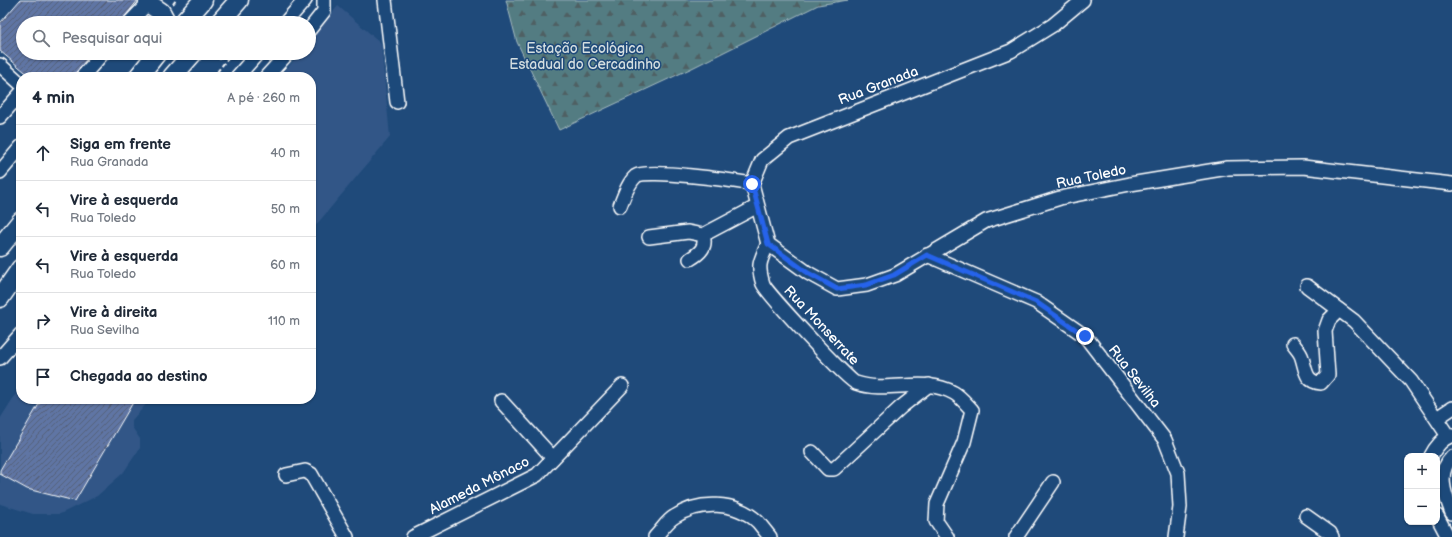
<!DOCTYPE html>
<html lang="pt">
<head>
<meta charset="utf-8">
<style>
	:root { --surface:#fff; --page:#f6f6f7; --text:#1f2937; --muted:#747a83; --line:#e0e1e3 }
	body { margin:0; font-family:"Balsamiq Sans",sans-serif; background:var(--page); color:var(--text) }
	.controls { position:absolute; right:12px; bottom:12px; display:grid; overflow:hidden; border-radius:8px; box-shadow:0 1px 3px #0004 }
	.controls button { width:36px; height:36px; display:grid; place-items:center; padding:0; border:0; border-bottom:1px solid var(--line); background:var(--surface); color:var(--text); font:20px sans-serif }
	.stop { position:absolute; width:12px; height:12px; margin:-9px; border:3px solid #2563eb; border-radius:50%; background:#fff }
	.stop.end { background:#2563eb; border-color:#fff; box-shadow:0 1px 4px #0008 }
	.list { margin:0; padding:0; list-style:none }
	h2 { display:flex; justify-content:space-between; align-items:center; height:52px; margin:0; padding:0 16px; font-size:17px }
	h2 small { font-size:13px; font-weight:400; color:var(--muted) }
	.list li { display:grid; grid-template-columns:26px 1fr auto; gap:12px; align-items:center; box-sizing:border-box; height:56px; padding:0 16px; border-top:1px solid var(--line) }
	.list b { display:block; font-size:15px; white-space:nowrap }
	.list p { margin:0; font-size:13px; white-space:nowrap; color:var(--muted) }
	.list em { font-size:13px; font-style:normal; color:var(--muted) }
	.icon { flex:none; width:22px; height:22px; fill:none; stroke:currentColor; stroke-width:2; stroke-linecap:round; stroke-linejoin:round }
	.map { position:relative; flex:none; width:1452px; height:537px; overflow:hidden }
	.search { position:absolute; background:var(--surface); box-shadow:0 1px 3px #0004; left:16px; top:16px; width:300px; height:44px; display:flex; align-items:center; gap:10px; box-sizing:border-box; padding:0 14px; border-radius:22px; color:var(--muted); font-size:15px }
	.panel { position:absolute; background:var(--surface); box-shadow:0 1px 3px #0004; left:16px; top:72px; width:300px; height:332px; border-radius:16px }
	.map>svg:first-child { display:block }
	.built { fill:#325787 }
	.forest { fill:url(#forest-firs); stroke:#a8bdc0 }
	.building { fill:url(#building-hatch); stroke:#fff }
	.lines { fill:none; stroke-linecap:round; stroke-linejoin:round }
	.minor-casing { stroke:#fff; stroke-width:16 }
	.highway-casing { stroke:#fff; stroke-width:21 }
	.path { stroke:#fff; stroke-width:2; stroke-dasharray:4 3; stroke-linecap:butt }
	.minor { stroke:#1f4a7a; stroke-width:13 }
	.highway { stroke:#1f4a7a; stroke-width:18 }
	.route { stroke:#2563eb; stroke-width:5 }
	.labels { text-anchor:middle; stroke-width:3; stroke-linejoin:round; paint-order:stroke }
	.park-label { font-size:14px; fill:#d4dee0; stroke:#1f4a7a }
	.street-label { font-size:14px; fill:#fff; stroke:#1f4a7a }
</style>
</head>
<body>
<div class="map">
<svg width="1452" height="537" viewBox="0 0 1452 537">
	<defs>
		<pattern id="forest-firs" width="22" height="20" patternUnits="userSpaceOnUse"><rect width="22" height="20" fill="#527b82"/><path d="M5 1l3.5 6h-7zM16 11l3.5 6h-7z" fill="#4f6164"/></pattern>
		<pattern id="building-hatch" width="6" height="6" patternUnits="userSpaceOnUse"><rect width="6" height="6" fill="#5e74a4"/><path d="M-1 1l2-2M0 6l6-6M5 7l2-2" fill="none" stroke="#556078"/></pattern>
	</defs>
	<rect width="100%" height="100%" fill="#1f4a7a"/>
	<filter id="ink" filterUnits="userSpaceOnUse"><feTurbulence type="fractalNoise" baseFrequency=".025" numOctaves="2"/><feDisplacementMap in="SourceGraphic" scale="8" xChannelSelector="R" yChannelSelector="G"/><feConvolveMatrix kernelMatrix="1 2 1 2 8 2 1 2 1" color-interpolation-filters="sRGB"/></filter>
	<g filter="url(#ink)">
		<g class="built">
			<polygon points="338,6 381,43 390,137 311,231 311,77 280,77 300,53 309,53 309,41"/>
			<polygon points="21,386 21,399 151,399 132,420 132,427 140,439 140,448 123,473 97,496 60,514 33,514 0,504 0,419"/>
		</g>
		<polygon class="forest" points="506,0 848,0 818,5 692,68 559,130 517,42"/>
		<g class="building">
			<polygon points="20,0 138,0 120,23 23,23 23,53 92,53 72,77 31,77 0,51 0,23"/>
			<polygon points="42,399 135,399 75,501 27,489 0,474 0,470"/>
		</g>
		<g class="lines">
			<g class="minor-casing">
				<g id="minor">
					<polyline points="385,0 397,102"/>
					<polyline points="129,23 151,0"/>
					<polyline points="285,23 305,0"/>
					<polyline points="309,30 324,11 324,0"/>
					<polyline points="0,65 21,84"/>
					<polyline points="82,77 103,53"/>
					<polyline points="237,77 258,53"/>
					<polyline points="266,77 288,53"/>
					<polyline points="0,117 21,93"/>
					<polyline points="0,172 21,147"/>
					<path d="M 620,206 C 624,196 628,183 636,176 C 646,168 735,181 752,184"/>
					<polyline points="703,235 756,207"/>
					<path d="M 649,237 L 688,232 L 703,235 C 707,247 700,253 690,259"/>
					<polyline points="768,244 808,273 837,289 867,285 895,275 986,221 1060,198 1130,184 1228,168 1303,167 1452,184"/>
					<polyline points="768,244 752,184 762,160 789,138 1011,51 1053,25 1083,0"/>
					<path d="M 768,244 C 760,261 757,265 763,284 C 766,292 848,381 856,383 C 888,394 923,376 954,393 C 961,397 967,405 972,410 L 964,442 L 937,504 L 936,521 L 947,537"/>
					<polyline points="927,255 1036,302 1085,336 1165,440 1178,473 1180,507 1176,537"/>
					<polyline points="1307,286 1354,321 1411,381 1448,436"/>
					<path d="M 1293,344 C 1296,348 1301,353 1302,358 C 1306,370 1305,382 1321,383 L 1328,375 L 1325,331 L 1329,320 L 1339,310"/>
					<polyline points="0,358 21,334"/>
					<polyline points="501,401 553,458"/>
					<polyline points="1437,418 1452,408"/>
					<polyline points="812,452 828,469 834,469 901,407 929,385"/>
					<path d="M 1431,456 C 1435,448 1443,437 1452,436"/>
					<path d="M 1452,457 C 1436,473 1445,495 1452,513"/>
					<polyline points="286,475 305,471 311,474 347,537"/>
					<polyline points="1306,516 1330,533 1332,537"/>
					<polyline points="1437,516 1448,537"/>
					<polyline points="413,537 537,475 622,386"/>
					<path d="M 655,537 C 661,531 667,521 674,517 C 699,500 736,501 758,522 C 762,527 766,532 770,537"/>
					<polyline points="1016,537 1053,482"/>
				</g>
			</g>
			<g class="highway-casing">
				<g id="highway">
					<polyline points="148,3 161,12 167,23"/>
					<polyline points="183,23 203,0"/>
					<polyline points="219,23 239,0"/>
					<polyline points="138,77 157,53"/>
					<polyline points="172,77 193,53"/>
					<polyline points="0,247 21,221"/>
					<polyline points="0,298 21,268"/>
				</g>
			</g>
			<g class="path">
				<polyline points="173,4 176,0"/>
				<polyline points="214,53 220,59 225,53"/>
				<polyline points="213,77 232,53"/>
			</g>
			<use href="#minor" class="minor"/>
			<use href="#highway" class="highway"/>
		</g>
	</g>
	<g class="lines" filter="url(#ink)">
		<polyline class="route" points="752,184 768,244 808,273 837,289 866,285 894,275 927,255 1036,302 1085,336"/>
	</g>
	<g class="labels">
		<g class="park-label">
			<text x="585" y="53">Estação Ecológica<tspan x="585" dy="16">Estadual do Cercadinho</tspan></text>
		</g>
		<g class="street-label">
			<text transform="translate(878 85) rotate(-21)" y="5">Rua Granada</text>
			<text transform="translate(1091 176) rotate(-12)" y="5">Rua Toledo</text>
			<text transform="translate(822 325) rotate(47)" y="5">Rua Monserrate</text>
			<text transform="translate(1135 376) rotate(52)" y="5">Rua Sevilha</text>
			<text transform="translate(479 485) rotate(-27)" y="5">Alameda Mônaco</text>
		</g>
	</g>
</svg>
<div class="controls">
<button>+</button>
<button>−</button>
</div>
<div class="stop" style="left:752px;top:184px"></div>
<div class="stop end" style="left:1085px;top:336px"></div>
<div class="search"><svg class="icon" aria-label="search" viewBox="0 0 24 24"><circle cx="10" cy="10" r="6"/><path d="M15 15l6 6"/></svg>Pesquisar aqui</div>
<section class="panel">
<h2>4 min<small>A pé · 260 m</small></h2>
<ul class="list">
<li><svg class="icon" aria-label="ahead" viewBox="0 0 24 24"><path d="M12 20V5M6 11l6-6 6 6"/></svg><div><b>Siga em frente</b><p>Rua Granada</p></div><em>40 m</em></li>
<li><svg class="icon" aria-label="left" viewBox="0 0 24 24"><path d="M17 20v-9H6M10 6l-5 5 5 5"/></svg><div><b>Vire à esquerda</b><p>Rua Toledo</p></div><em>50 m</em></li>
<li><svg class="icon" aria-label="left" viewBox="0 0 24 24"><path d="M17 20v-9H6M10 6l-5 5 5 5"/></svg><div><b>Vire à esquerda</b><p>Rua Toledo</p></div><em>60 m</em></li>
<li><svg class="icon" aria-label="right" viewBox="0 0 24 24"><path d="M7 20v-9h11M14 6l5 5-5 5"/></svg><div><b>Vire à direita</b><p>Rua Sevilha</p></div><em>110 m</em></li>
<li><svg class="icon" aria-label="arrive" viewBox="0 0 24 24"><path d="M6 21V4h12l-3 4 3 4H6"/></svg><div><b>Chegada ao destino</b></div></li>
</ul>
</section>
</div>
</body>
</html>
